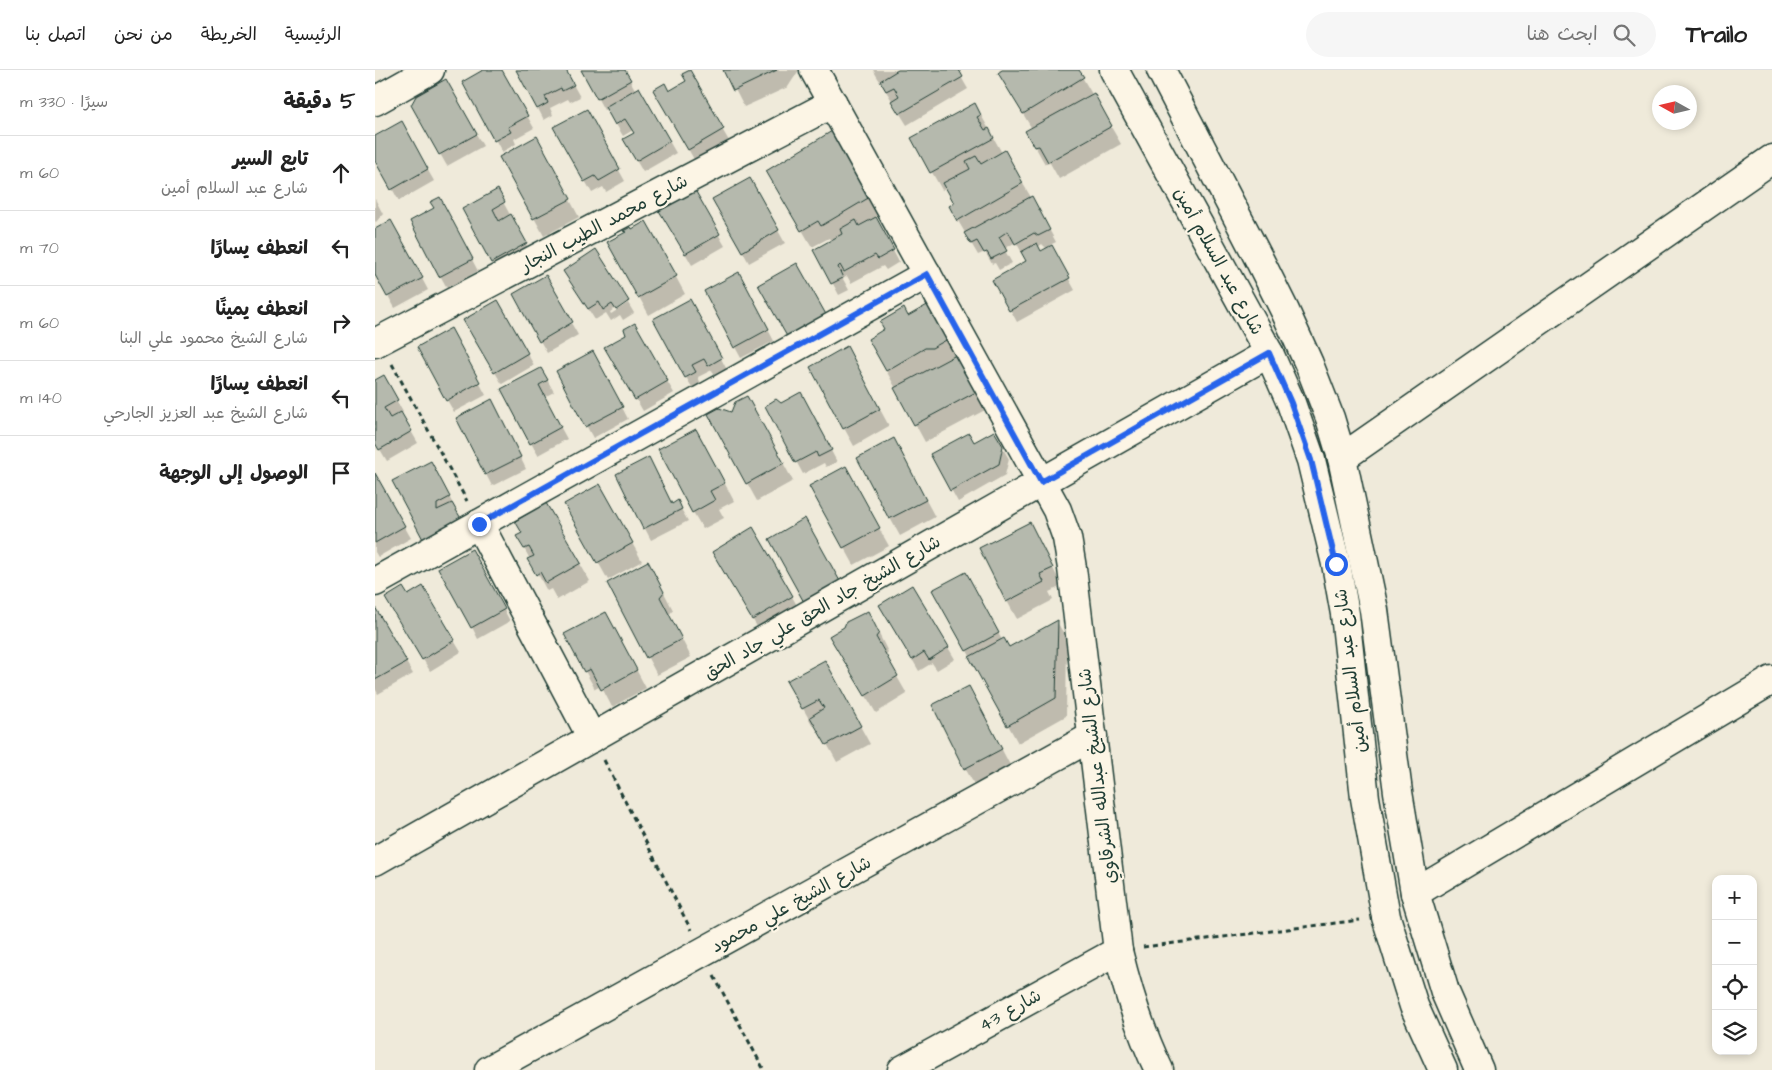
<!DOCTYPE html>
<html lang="ar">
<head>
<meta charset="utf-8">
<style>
	:root { --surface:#fff; --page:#f6f6f6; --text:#222; --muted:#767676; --line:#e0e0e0 }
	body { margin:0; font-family:"Architects Daughter","Playpen Sans Arabic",sans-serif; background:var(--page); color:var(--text); direction:rtl }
	.controls { position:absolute; right:15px; bottom:15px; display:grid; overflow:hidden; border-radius:10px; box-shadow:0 2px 8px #0003 }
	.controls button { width:45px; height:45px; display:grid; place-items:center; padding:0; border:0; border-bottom:1px solid var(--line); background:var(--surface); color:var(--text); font:25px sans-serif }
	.compass { position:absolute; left:1277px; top:15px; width:45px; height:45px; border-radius:50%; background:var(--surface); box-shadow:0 2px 8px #0003; rotate:278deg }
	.stop { position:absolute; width:15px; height:15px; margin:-11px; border:4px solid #2563eb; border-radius:50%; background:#fff }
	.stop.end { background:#2563eb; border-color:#fff; box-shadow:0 1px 5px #0008 }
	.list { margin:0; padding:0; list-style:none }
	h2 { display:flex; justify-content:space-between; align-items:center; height:65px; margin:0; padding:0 20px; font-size:21px }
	h2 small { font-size:16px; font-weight:400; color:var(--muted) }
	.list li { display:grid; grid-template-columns:32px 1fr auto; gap:15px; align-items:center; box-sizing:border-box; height:75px; padding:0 20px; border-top:1px solid var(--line) }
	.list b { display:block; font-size:19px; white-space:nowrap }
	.list p { margin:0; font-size:16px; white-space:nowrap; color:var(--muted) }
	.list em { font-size:16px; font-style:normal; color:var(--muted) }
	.icon { flex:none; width:28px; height:28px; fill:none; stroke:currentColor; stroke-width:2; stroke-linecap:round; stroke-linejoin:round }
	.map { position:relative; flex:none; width:1397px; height:1000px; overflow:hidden; direction:ltr }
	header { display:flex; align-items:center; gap:30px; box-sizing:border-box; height:70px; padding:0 25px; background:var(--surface); border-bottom:1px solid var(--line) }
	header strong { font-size:24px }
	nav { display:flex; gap:28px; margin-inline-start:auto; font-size:18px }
	.search { width:350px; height:45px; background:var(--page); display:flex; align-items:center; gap:12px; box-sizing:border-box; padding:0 18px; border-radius:28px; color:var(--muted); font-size:19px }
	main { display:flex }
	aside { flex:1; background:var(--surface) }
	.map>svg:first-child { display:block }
	.shadow { fill:#0003; fill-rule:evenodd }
	.building { fill:#b5b9ad; stroke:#1f3d34 }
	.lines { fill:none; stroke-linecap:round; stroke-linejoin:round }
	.minor-casing { stroke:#1f3d34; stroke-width:31 }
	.path { stroke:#1f3d34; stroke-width:3; stroke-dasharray:5 4; stroke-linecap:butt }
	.minor { stroke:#fcf5e5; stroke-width:28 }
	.route { stroke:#2563eb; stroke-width:6 }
	.labels { text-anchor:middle; stroke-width:4.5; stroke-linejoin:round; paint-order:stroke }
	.street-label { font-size:18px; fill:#1f3d34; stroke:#fcf5e5 }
</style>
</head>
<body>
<header>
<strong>Trailo</strong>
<div class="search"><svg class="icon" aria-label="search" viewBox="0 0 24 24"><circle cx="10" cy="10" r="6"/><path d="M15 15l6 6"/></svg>ابحث هنا</div>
<nav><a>الرئيسية</a><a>الخريطة</a><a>من نحن</a><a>اتصل بنا</a></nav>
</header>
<main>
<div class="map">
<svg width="1397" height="1000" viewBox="0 0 1397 1000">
	<rect width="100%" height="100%" fill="#efeada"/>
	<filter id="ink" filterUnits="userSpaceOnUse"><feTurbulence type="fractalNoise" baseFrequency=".02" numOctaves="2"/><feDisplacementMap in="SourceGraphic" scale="10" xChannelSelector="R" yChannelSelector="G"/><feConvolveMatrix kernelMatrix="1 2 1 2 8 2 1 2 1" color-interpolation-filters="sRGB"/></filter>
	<g filter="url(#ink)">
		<g class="shadow">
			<polygon points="111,0 126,0 159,58 139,69 141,74 127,82 89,12"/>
			<polygon points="143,0 190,0 205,27 195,32 193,29 175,38 178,45 169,50"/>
			<polygon points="207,0 249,0 261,21 264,19 301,83 268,102 249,70 260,64 258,60 248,66 232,39 229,40"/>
			<polygon points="350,0 424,0 413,17 369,37"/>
			<polygon points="498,0 582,0 593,19 532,55"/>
			<polygon points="624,0 703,0 746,74 684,109 675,93 670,94 652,62 657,59 624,3 626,2"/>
			<polygon points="314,2 354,71 320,91 279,20 294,22 313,11"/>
			<polygon points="71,11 108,76 72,96 37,35"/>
			<path d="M 600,34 L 627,83 L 629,82 L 663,139 L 681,172 L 675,175 L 700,220 L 642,252 L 619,210 L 652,192 L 641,172 L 629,179 L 637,193 L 624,200 L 620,193 L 617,194 L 610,182 L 603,185 L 575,137 L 581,134 L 572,117 L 567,120 L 538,69 ZM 667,174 L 672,179 L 666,182 L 663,177 Z"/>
			<polygon points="211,41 250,111 231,122 228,117 217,123 180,58"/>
			<polygon points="26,53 59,111 24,131 0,88 0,68"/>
			<polygon points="457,63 504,145 500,147 524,192 511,200 508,196 476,213 472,206 468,209 474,220 464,225 440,180 456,171 454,168 437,177 393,101"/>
			<polygon points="171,85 204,147 169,166 126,87"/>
			<polygon points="375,110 410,173 374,193 339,130"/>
			<polygon points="315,115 350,176 317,195 282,134"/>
			<polygon points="122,121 157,185 123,203 89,139"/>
			<polygon points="0,129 8,144 1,152 0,151"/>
			<polygon points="71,140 103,201 72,218 36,152"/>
			<polygon points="0,160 23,163 53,220 20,238 0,203"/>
			<polygon points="250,161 281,170 310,224 274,245 264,227"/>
			<polygon points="170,207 203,265 172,283 139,224"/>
			<polygon points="197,213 252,230 235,242 236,244 253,233 259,243 248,250 245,245 236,251 231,243 220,250"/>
			<polygon points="370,215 399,271 366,288 360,277"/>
			<polygon points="122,232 159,295 127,314 90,251"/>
			<polygon points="553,236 610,340 550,372 494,269"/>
			<polygon points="322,242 352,300 340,307 337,300 323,307 326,314 318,319 311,307"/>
			<polygon points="259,254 299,323 268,341 231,277 252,265"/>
			<polygon points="82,271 111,325 79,342 72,330"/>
			<polygon points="225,294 253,349 218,368 182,302"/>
			<polygon points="481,295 514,356 479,376 469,358"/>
			<polygon points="166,299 179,322 169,327 192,369 163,385 156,373"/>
			<polygon points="8,307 28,342 26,344 43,373 12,391 0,371 0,311"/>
			<polygon points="406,334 432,335 462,392 451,397 449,393 428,404 391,336"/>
			<polygon points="123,342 151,399 117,416 82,348"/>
			<polygon points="357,344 382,345 418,411 382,431 334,345"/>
			<polygon points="619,363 634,389 630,405 583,432 557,385 599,374"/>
			<polygon points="331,378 359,431 344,439 349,448 328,459 318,442"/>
			<polygon points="528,387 560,447 525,466 515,448"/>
			<polygon points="0,405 36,468 3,487 0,482"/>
			<polygon points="242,405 297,435 302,432 313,451 276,470"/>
			<polygon points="65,410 84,445 51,472"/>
			<polygon points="480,415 514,476 479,495 436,417"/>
			<polygon points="235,433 267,491 233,510 191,434"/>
			<polygon points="171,435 215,511 182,530 176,519 172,521 143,467 149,463"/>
			<polygon points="378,459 427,544 388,567 338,482"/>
			<polygon points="664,471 687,516 674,522 678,530 642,549 632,531"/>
			<polygon points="103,492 135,551 103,569 97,557"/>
			<polygon points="273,492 298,540 294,545 316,587 282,605 233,513"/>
			<polygon points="597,515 627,570 634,579 682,552 692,569 691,646 643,673 559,521"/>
			<polygon points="537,517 580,589 562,600 557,593 544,601 506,536"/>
			<polygon points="47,518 86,582 55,601 11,528 32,527"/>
			<polygon points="0,539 38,604 3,624 0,618"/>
			<polygon points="231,543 271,618 237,637 226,616 220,619 210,601"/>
			<polygon points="502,560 513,582 510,586 532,624 501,643 456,566"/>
			<polygon points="459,609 495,674 462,692 441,654 438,656 413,612"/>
			<polygon points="594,617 636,697 600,716 590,698"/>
		</g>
		<g class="building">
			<polygon points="108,0 127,0 153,46 133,57 136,62 119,71 87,12"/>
			<polygon points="141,0 191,0 199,15 187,21 186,18 170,26 173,33 162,39"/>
			<polygon points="206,0 250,0 256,10 222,29"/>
			<polygon points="315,0 349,59 313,80 278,20 290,13 294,21 311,11 307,4"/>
			<polygon points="348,0 402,0 358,21"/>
			<polygon points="523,0 584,0 588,7 524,44 516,31 524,26 519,17 511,21 505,11"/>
			<polygon points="627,0 704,0 709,7 648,44 623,3"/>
			<polygon points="71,9 102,64 64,85 36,35 41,26"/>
			<polygon points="264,17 295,71 261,91 248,69 259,63 250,49 240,55 230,37"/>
			<polygon points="719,23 737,56 673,92 664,76 659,77 650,61"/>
			<polygon points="600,33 606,45 602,47 610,60 614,58 619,68 555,103 536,68"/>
			<polygon points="212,39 245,99 224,111 220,106 209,112 178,57"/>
			<polygon points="27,51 53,99 16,120 0,91 0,66"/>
			<polygon points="457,61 495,127 446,156 443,151 426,161 391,101"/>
			<polygon points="162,66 196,129 158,149 124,87"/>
			<polygon points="630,80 648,113 582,151 574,136 579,133 568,113 595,99 591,91 601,86 606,94"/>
			<polygon points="375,108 404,160 367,182 337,129"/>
			<polygon points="316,113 345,164 310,184 280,134"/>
			<polygon points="123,119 130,132 118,139 124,151 136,144 152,173 116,193 87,139"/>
			<polygon points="657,126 675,160 663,166 659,163 640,174 633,161 624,167 632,181 616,189 612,182 609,183 602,171 596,174 589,163"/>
			<polygon points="65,127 98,189 64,207 35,151 59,138 55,132"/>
			<polygon points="501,147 519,180 503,189 500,185 469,202 465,195 463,197 468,208 456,214 438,180 467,164 465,159 481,150 484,156"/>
			<polygon points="16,150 48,208 12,227 0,205 0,159"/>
			<polygon points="271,151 302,206 263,228 232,172 251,162 248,161 256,157 257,159"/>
			<polygon points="662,173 666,181 677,175 695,208 634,241 617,210 651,191 646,182"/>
			<polygon points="221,179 254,231 241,240 237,234 228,240 224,232 213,239 188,201"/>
			<polygon points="422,193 453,248 414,270 383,215"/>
			<polygon points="364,202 394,259 359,278 329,221"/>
			<polygon points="171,205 198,252 164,272 138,224"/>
			<polygon points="315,229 347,288 333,296 329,289 317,295 321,302 310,308 278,249"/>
			<polygon points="123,230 153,283 119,303 88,250"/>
			<polygon points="554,234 573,269 557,278 550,278 511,301 493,269 509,259 505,252 529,238 533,246"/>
			<polygon points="260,253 293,311 260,330 229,277 251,265 249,259"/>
			<polygon points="76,258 105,312 71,331 42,277"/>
			<polygon points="472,276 505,339 468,359 435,297"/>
			<polygon points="218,281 248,337 210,357 181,301"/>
			<polygon points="581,285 601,322 539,355 519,318"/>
			<polygon points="166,298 173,310 164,315 186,357 155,374 126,319"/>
			<polygon points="9,305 23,330 9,338 15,348 26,342 37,361 4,380 0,373 0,310"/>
			<polygon points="426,322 457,380 443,387 441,382 420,393 390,336 401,329 406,333"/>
			<polygon points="372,326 409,393 371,414 333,344 344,338 356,342 360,332"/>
			<polygon points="117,329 146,387 110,405 81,348"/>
			<polygon points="321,359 350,413 335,421 340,430 317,443 283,379"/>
			<polygon points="619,361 628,376 624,394 575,421 555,384 594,363 599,372"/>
			<polygon points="519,368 551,430 514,449 482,388"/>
			<polygon points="274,387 297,434 303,430 307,439 268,459 241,404"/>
			<polygon points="56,391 75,427 62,434 62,440 77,433 88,452 50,473 17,411"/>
			<polygon points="471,396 505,458 468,478 434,416"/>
			<polygon points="0,403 30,456 0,473"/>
			<polygon points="225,414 258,473 222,493 189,434"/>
			<polygon points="171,433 206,493 171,513 165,502 161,505 152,489 159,486 154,477 149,479 141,466 147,463 140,451"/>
			<polygon points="430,448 466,513 430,534 394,469"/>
			<polygon points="655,452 678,498 665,504 669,512 631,532 604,478"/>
			<polygon points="378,457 418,526 377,550 337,482"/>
			<polygon points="97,479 130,539 96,558 63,498"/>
			<polygon points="273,491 289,522 285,527 307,569 271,588 232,513"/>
			<polygon points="591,502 624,563 591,581 557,520"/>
			<polygon points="537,515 574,577 554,590 549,582 537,590 504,535"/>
			<polygon points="48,516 80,570 47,590 10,528 28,517 33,525"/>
			<polygon points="0,537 32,592 0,610"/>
			<polygon points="493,541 504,563 501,567 523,606 490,626 454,566 469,557 471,552"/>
			<polygon points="231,542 262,600 226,620 215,599 209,602 189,564"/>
			<polygon points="683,550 681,628 632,656 594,587 629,568 634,577"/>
			<polygon points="450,590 486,656 451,675 435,647 449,638 444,630 427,639 411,611"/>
			<polygon points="594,616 627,679 589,699 557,635"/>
		</g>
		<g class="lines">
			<g class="minor-casing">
				<g id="minor">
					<path d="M 439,0 L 682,440 L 692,468 L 697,498 L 743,881 C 753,922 765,961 784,1000"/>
					<polyline points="739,0 894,283 916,333 936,390 961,494 970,544 990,728 1011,847 1039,936 1068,1000"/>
					<polyline points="786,0 884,189 910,241 934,294 955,348 967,388 999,540 1023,722 1040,823 1070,922 1104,1000"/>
					<polyline points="0,31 55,0"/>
					<polyline points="0,273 458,33"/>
					<polyline points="967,388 1397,89"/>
					<polyline points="104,454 217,668"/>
					<polyline points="0,512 552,204"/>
					<polyline points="0,791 894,283"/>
					<polyline points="1040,823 1397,610"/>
					<polyline points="114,1000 718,666"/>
					<polyline points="527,1000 743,881"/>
				</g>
			</g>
			<g class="path">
				<polyline points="17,294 92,431"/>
				<polyline points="229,690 316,860"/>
				<polyline points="768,877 985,850"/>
				<polyline points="339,906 389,1000"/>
			</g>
			<use href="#minor" class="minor"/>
		</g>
	</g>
	<g class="lines" filter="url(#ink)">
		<polyline class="route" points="104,454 552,204 666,412 894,283 916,333 936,390 961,494"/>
	</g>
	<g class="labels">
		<g class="street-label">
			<text transform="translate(229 153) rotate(-28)" y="6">شارع محمد الطيب النجار</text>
			<text transform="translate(844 191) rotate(61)" y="6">شارع عبد السلام أمين</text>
			<text transform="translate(447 537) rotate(-30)" y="6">شارع الشيخ جاد الحق علي جاد الحق</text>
			<text transform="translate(975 601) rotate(-97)" y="6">شارع عبد السلام أمين</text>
			<text transform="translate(722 706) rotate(-97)" y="6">شارع الشيخ عبدالله الشرقاوي</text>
			<text transform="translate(416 834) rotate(-29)" y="6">شارع الشيخ علي محمود</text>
			<text transform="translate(635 940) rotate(-29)" y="6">شارع 43</text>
		</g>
	</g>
</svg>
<div class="controls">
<button>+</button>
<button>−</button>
<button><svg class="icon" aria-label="locate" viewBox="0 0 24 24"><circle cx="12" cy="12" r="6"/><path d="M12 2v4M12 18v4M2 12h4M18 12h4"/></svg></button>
<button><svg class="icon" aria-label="layers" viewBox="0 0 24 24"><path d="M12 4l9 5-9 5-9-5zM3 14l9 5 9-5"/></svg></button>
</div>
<svg class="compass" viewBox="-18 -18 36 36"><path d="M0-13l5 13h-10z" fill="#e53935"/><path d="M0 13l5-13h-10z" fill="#767676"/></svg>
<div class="stop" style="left:961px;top:494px"></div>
<div class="stop end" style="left:104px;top:454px"></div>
</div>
<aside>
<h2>5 دقيقة<small>سيرًا · 330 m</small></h2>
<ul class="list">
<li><svg class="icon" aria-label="ahead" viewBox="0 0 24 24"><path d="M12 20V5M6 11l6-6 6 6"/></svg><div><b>تابع السير</b><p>شارع عبد السلام أمين</p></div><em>60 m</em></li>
<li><svg class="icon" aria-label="left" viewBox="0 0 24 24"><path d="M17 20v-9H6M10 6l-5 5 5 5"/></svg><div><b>انعطف يسارًا</b></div><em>70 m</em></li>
<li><svg class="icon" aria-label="right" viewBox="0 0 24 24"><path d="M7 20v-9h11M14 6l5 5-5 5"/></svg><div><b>انعطف يمينًا</b><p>شارع الشيخ محمود علي البنا</p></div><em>60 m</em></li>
<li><svg class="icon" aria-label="left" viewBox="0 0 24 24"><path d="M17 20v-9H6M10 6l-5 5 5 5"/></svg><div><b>انعطف يسارًا</b><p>شارع الشيخ عبد العزيز الجارحي</p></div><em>140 m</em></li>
<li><svg class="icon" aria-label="arrive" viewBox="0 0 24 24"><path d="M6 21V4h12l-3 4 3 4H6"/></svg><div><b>الوصول إلى الوجهة</b></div></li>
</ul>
</aside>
</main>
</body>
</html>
